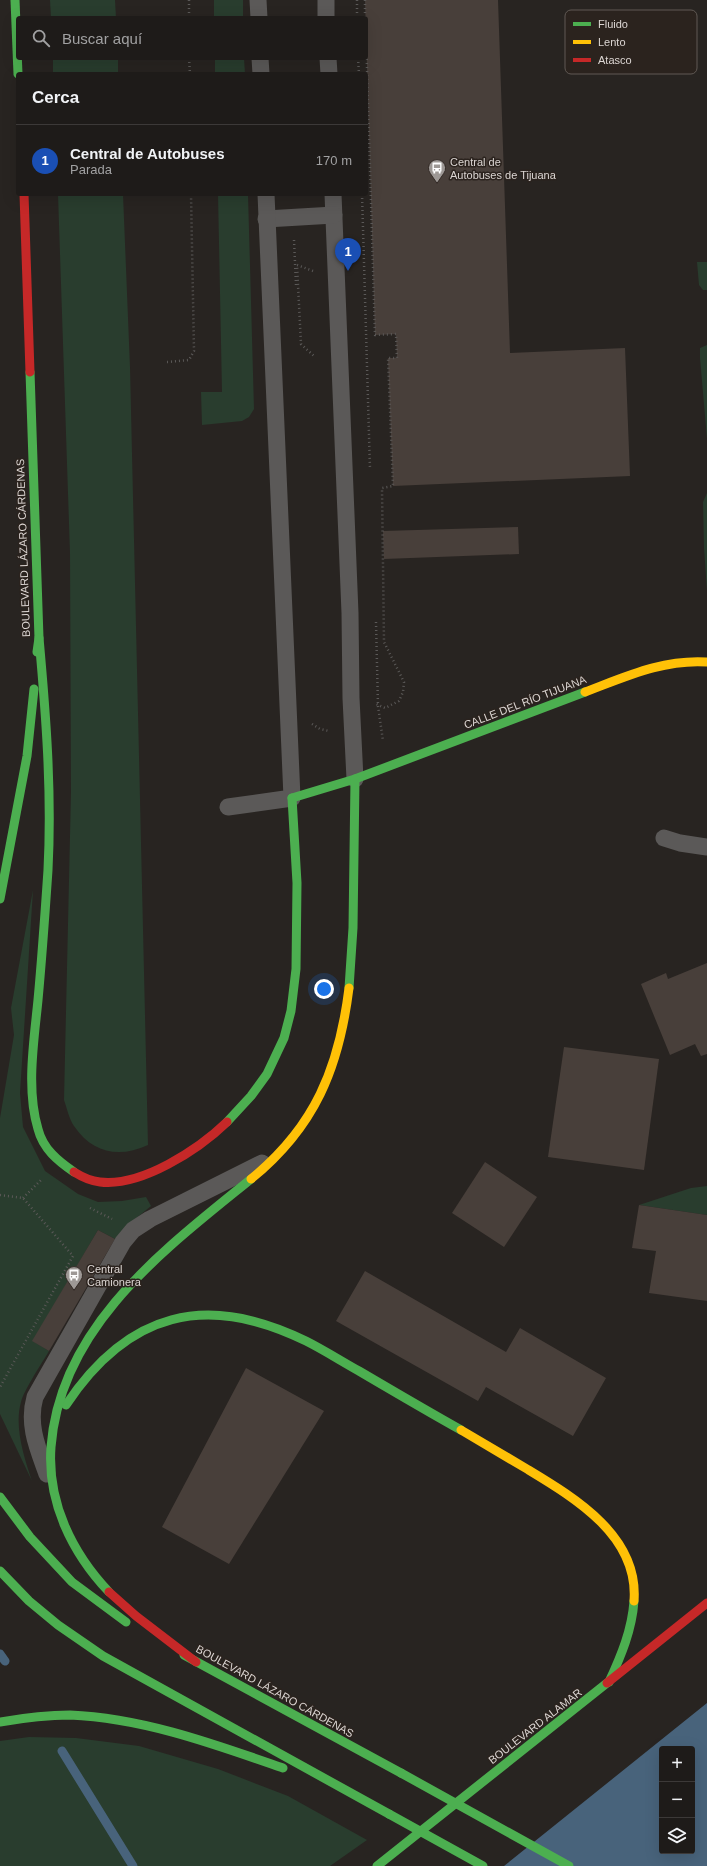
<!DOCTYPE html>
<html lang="es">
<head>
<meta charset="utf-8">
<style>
	:root { --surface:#1e1b19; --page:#2b2826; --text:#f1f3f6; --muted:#a1a1a2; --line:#3c3938; --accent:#9d9895 }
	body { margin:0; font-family:Helvetica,sans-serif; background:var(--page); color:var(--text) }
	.controls { position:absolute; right:12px; bottom:12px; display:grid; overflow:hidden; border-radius:4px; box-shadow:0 4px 16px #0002 }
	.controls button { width:36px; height:36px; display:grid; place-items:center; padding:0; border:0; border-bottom:1px solid var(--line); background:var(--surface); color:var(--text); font:20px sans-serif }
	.you { position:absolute; left:324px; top:989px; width:14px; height:14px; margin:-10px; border:3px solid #fff; border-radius:50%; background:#1a73e8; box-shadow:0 0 0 6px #1a73e833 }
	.badge { display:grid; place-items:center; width:26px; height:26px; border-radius:50%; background:var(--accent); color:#fff; font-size:13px; font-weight:700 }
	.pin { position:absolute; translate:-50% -33px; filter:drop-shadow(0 1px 2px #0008) }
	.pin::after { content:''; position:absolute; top:21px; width:14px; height:12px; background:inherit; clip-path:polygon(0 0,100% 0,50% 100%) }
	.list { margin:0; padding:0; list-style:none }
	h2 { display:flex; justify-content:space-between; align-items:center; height:52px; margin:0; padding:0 16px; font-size:17px }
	h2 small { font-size:13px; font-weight:400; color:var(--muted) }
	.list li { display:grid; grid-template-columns:26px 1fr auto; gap:12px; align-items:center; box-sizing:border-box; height:72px; padding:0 16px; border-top:1px solid var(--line) }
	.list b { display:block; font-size:15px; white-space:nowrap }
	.list p { margin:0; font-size:13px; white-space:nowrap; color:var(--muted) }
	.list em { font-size:13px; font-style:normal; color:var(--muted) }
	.icon { flex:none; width:22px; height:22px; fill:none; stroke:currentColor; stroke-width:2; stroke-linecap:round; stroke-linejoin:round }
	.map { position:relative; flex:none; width:707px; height:1866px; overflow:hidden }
	.search { position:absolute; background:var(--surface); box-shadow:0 4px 16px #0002; left:16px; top:16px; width:352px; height:44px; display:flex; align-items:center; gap:10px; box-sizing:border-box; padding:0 14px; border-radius:4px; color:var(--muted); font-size:15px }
	.panel { position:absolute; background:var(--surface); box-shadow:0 4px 16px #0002; left:16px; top:72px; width:352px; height:124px; border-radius:4px }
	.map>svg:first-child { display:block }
	.green { fill:#293d2e }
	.water { fill:#48637b; fill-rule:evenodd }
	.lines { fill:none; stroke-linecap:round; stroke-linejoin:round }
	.stream { stroke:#48637b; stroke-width:9 }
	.building { fill:#483f3a }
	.path { stroke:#5b5958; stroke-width:2.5; stroke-dasharray:1 3; stroke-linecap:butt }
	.lane { stroke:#5b5958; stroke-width:17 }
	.fast { stroke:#4caf50; stroke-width:9 }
	.slow { stroke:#ffc107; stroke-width:9 }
	.jam { stroke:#c62828; stroke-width:9 }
	.fast-bridge { stroke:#4caf50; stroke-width:9 }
	.labels { text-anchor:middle; stroke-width:3; stroke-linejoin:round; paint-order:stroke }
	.poi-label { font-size:11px; fill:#dcd6d3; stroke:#2b231e; text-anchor:start }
	.street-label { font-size:11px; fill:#dcd6d3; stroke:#2b231e }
	.key { fill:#2b231e; stroke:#605954; stroke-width:1 }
	.key-label { font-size:11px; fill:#dcd6d3 }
</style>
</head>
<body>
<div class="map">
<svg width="707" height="1866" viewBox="0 0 707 1866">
	<rect width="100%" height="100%" fill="#282421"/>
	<g class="green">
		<polygon points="50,0 115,0 116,18 51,18"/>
		<rect x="214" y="0" width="29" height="18"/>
		<rect x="53" y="58" width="65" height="16"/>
		<polygon points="215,58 244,58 245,74 215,74"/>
		<path d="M 58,194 L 123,194 L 130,367 L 148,1145 C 120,1158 93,1154 74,1126 C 69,1119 67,1108 64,1100 L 71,792 L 70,553 Z"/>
		<polygon points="218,194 248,194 254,409 249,417 242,421 202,425 201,392 222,392"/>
		<polygon points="697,262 707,262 707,290 703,290 699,285"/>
		<polygon points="707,345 707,439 700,358 700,348"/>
		<polygon points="707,493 707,591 704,548 703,502"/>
		<path d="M 33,890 L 20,1093 L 23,1127 L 45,1171 L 78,1194 L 98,1202 L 122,1201 L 146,1197 L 151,1206 L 129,1224 L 115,1239 L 98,1230 L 33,1341 L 49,1351 C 42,1363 24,1390 21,1402 C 14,1427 24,1457 32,1481 L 0,1414 L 0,1118 L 14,1035 L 11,1008 Z"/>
		<polygon points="707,1186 707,1215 639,1205 691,1188"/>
		<polygon points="29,1737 76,1738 139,1746 218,1769 288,1796 367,1840 330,1866 0,1866 0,1741"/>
	</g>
	<path class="water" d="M 707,1703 L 707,1866 L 504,1866 ZM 662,1749 L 692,1749 L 692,1851 L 662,1851 Z"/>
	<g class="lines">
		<g class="stream">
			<polyline points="0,1654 5,1661"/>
			<polyline points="62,1751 133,1866"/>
		</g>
	</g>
	<g class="building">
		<polygon points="365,0 498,0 510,353 625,348 630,476 393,486 388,358 397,358 396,334 375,335"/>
		<polygon points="518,527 519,554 384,559 383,531"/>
		<polygon points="707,963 707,1054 701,1056 695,1044 670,1055 641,984 666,973 668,979"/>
		<polygon points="564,1047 659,1059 644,1170 548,1157"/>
		<polygon points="485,1162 537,1197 504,1247 452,1213"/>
		<polygon points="639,1205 707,1215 707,1301 649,1293 656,1251 632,1248"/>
		<polygon points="98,1230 115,1239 49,1351 32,1341"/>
		<polygon points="365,1271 506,1352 520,1328 606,1378 573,1436 486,1387 478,1401 336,1321"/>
		<polygon points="246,1368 324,1411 229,1564 162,1527"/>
	</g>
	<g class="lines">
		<g class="path">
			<polyline points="189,0 189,18"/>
			<polyline points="357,0 357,18"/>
			<polyline points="365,0 365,18"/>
			<polyline points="366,35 375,335 396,334 397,358 388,358 393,486 382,488 384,642 404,682 403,692 399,701 385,708 374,703"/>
			<polyline points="189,58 190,74"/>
			<polyline points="358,58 359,74"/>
			<polyline points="362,194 370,469"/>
			<polyline points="294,240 296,285"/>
			<polyline points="313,271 297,265 301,344 315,357"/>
			<polyline points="167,362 189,360 194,351 191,194"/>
			<polyline points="376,622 378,706 383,741"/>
			<polyline points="312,724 320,729 329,731"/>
			<polyline points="0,1195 23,1198 73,1256 0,1387"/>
			<polyline points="23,1198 41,1180"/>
			<polyline points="90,1208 112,1219"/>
		</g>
		<g class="lane">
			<polyline points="258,0 259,18"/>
			<polyline points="326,0 326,18"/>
			<polyline points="260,58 261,74"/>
			<polyline points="328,58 329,74"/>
			<polyline points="333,194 350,613 351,698 355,779"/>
			<polyline points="266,219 334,215"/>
			<polyline points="228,807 292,798 266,194"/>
			<polyline points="664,838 680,843 707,847"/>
			<path d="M 47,1474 C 38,1449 27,1425 35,1397 L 123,1242 L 133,1230 L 150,1219 L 262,1163"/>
		</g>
		<g class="fast">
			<polyline points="15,0 18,74"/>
			<polyline points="30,372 39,638 37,652"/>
			<path d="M 39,638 C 46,716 52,792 48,870 C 45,914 42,957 38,1000 C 34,1041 26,1089 38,1129 C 43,1149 58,1161 74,1172"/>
			<polyline points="292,798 355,779 585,692"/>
			<polyline points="0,899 27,756 34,689"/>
			<polyline points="349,988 353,928 355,779"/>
			<polyline points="227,1122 251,1096 267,1074 284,1038 291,1011 296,969 297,883 292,798"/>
			<path d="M 66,1405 C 128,1312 206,1292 306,1341 C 324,1350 341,1361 359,1371 C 393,1391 427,1411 461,1430"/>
			<polyline points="0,1497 30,1537 72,1582 126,1622"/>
			<polyline points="0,1571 29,1601 58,1625 103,1656 389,1814"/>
			<path d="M 109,1592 C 72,1553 47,1502 51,1447 C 60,1326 165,1249 251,1179"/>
			<polyline points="184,1655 401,1773"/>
			<path d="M 609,1682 C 621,1656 632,1630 634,1601"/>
			<path d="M 0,1722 C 23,1718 46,1715 70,1715 C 143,1718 214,1744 283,1768"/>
			<polyline points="377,1866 607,1683"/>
		</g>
		<g class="slow">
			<path d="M 585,692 C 625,677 663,659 707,662"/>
			<path d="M 251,1179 C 315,1127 339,1068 349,988"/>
			<path d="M 461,1430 C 483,1443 505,1456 527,1469 C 575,1498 639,1536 634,1601"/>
		</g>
		<g class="jam">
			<polyline points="24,194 30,372"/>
			<path d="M 74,1172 C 82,1177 90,1181 100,1182 C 141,1187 198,1150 227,1122"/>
			<polyline points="109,1592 136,1616 196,1662"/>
			<polyline points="607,1683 707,1603"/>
		</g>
		<g class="fast-bridge">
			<polyline points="401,1773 569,1866"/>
			<polyline points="389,1814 483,1866"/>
		</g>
	</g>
	<defs>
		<g id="bus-pin" transform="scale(0.9)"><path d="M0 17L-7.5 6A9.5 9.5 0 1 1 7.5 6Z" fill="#9d9895" stroke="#2b231e"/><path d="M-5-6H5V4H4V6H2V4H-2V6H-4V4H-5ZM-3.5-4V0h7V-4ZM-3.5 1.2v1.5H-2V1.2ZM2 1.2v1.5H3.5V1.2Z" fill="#fff"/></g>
	</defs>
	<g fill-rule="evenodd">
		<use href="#bus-pin" x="437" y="168"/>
		<use href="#bus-pin" x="74" y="1275"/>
	</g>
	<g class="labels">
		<g class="poi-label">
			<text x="450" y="166">Central de<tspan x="450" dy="13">Autobuses de Tijuana</tspan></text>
			<text x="87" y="1273">Central<tspan x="87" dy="13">Camionera</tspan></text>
		</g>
		<g class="street-label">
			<text transform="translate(23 548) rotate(-92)" y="4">BOULEVARD LÁZARO CÁRDENAS</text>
			<text transform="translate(525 702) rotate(-21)" y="4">CALLE DEL RÍO TIJUANA</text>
			<text transform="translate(275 1691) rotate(29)" y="4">BOULEVARD LÁZARO CÁRDENAS</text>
			<text transform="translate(535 1726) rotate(-38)" y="4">BOULEVARD ALAMAR</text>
		</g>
	</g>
	<rect x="565" y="10" width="132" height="64" rx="6" class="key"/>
	<rect x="573" y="22" width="18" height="4" fill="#4caf50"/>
	<rect x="573" y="40" width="18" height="4" fill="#ffc107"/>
	<rect x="573" y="58" width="18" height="4" fill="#c62828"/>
	<g class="key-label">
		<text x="598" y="28">Fluido</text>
		<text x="598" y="46">Lento</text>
		<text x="598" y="64">Atasco</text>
	</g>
</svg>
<div class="controls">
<button>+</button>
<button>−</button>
<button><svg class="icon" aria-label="layers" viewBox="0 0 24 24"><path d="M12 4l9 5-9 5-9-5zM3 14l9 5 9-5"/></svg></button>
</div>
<div class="you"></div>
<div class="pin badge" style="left:348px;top:271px;background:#1a4fb4">1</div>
<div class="search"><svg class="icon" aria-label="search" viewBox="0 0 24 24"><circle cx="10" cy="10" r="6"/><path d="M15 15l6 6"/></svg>Buscar aquí</div>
<section class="panel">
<h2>Cerca<small></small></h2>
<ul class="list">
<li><span class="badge" style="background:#1a4fb4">1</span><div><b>Central de Autobuses</b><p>Parada</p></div><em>170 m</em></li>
</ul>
</section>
</div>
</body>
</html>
